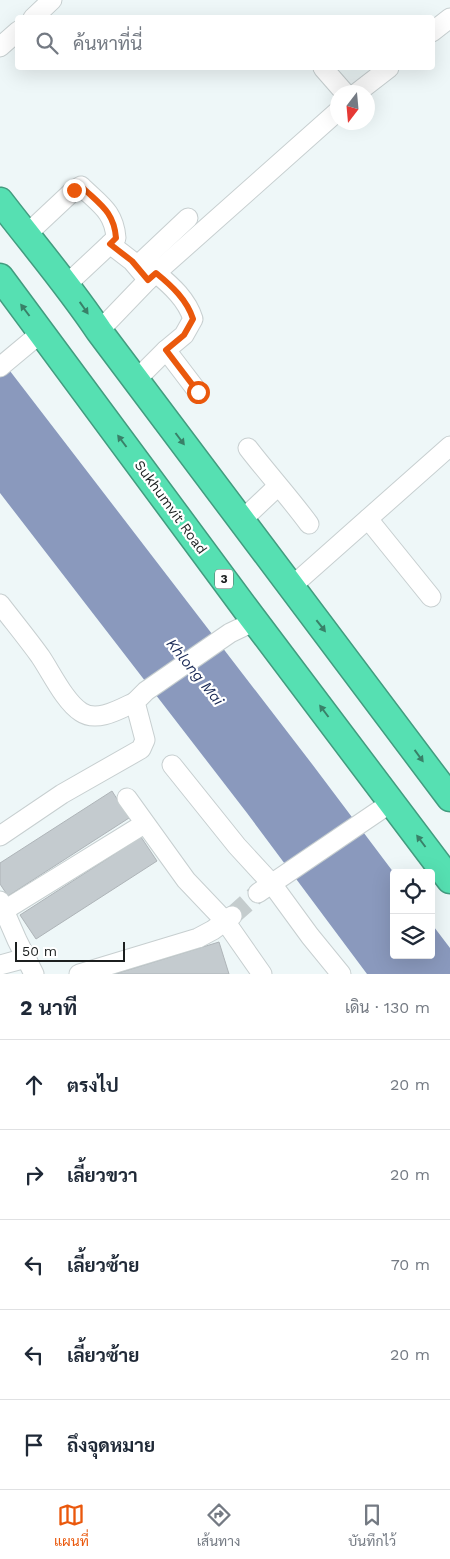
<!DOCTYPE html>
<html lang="th">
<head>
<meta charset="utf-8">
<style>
	:root { --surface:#fff; --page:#f6f6f7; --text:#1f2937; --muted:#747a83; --line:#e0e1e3; --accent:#ea580c }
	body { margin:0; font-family:"Work Sans",Sarabun,sans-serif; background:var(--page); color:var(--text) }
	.controls { position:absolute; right:15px; bottom:15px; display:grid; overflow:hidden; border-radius:5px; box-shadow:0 5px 20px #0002 }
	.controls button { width:45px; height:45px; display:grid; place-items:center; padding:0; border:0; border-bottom:1px solid var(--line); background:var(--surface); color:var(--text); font:25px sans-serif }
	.compass { position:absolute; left:330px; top:85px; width:45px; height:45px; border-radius:50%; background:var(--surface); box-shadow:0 5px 20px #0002; rotate:196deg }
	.scale { position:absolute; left:15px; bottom:12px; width:110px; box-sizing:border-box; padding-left:5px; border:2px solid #1c1f1f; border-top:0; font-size:14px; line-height:18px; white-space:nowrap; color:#1c1f1f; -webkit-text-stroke:4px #fff; paint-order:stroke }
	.stop { position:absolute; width:15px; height:15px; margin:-11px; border:4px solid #ea580c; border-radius:50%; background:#fff }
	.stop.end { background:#ea580c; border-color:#fff; box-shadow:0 1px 5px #0008 }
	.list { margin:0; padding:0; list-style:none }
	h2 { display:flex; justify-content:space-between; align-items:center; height:65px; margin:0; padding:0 20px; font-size:21px }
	h2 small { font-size:16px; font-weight:400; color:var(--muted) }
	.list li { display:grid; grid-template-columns:32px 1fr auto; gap:15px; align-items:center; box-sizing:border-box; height:90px; padding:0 20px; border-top:1px solid var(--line) }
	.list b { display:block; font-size:19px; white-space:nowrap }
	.list em { font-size:16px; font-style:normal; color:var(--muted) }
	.icon { flex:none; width:28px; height:28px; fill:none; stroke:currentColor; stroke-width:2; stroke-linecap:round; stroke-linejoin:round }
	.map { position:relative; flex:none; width:450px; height:974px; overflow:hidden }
	.search { position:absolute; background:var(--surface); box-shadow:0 5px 20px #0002; left:15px; right:15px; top:15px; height:55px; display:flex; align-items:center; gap:12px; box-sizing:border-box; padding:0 18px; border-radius:5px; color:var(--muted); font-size:19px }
	.sheet { height:515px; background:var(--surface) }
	nav { display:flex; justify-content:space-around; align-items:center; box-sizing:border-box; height:70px; border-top:1px solid var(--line); background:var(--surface); font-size:14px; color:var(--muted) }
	nav a { display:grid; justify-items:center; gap:2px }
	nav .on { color:var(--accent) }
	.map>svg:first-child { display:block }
	.water { fill:#8a99bd }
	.building { fill:#c4cbcf; stroke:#aeb4b8 }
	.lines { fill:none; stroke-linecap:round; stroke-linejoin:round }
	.minor-tunnel { stroke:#c4cccd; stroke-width:19; stroke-dasharray:19 9; stroke-linecap:butt }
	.minor-casing { stroke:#c7cfd0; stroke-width:21 }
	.highway-casing { stroke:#429c7f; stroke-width:29 }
	.minor { stroke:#fff; stroke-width:19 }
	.highway { stroke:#56e0b2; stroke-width:26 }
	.oneway { fill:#398068 }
	.route { stroke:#ea580c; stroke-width:6 }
	.labels { text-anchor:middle; stroke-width:4.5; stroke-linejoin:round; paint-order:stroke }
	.shield { fill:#fff; stroke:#606262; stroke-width:1 }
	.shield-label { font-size:12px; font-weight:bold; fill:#1c1f1f }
	.street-label { font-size:14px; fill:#1c1f1f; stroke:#fff }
	.water-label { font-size:15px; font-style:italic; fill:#172754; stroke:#fff }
</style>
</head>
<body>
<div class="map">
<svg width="450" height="974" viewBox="0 0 450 974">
	<rect width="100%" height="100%" fill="#eef7f8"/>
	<polygon class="water" points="0,358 312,764 394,873 394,955 431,955 431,923 450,948 450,974 367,974 247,813 0,493"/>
	<g class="building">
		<polygon points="112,791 129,818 8,896 0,884 0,863"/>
		<polygon points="141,837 157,861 36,939 20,915"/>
		<polygon points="219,942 229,974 115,974"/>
	</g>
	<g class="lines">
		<polyline class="minor-tunnel" points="232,916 258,893"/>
		<g class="minor-casing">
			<g id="minor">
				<polyline points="33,18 52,0"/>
				<polyline points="432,32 450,18"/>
				<polyline points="0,47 18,31"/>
				<polyline points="323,68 344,92"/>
				<polyline points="358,92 389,68"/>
				<path d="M 26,235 L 74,190 L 81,186 C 99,204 114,211 116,238 L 110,244"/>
				<polyline points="137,266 188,218"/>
				<polyline points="65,286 110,244 132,261 148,280"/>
				<polyline points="99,331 148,280 338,111"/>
				<polyline points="166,350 198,392"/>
				<polyline points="0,367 42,332"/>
				<path d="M 136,380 L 166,350 L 184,335 L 193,319 C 187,300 172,286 156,273"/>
				<path d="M 248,448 C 268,474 290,498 309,524"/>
				<polyline points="368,519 431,597"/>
				<polyline points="241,521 278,486"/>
				<polyline points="291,587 450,446"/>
				<path d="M 0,604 C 13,621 27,638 40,656 C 51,672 65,702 81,712 C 97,723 120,709 135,702"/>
				<polyline points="172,765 237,846 272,884 310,936 341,974"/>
				<polyline points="127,798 186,880 225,921 262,974"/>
				<polyline points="0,836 62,794 141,749 145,740 135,702 146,691 230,633 255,621"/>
				<polyline points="258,893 392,802"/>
				<polyline points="0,901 17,940 34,974"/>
				<polyline points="0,913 144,824"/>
				<polyline points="0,965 26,958"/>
				<polyline points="79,974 198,938 213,930 232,916"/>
			</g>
		</g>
		<g class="highway-casing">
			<g id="highway">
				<path d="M 0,201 C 33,244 69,286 99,331 L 450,798"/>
				<polyline points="0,277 251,616 450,880"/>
			</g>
		</g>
		<use href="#minor" class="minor"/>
		<use href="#highway" class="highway"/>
	</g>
	<defs><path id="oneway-solid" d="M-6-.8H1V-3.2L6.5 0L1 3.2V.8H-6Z" transform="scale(1.25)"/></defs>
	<g class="oneway">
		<use href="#oneway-solid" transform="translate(84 308) rotate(55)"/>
		<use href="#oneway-solid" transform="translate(25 310) rotate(-127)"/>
		<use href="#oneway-solid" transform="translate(180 439) rotate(53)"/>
		<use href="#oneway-solid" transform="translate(122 441) rotate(-127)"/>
		<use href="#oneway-solid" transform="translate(321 626) rotate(52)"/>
		<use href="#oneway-solid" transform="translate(324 711) rotate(-127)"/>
		<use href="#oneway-solid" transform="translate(419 756) rotate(54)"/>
		<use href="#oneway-solid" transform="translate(421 841) rotate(-127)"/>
	</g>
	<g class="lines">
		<path class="route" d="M 74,190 L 81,186 C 99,204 114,211 116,238 L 110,244 L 132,261 L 148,280 L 156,273 C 172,286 187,300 193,319 L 184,335 L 166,350 L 198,392"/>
	</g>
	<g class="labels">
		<rect class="shield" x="215" y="569.5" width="18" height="19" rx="4"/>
		<g class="shield-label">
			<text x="224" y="583">3</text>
		</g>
		<g class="street-label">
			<text transform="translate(171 507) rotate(54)" y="5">Sukhumvit Road</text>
		</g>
		<g class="water-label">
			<text transform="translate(195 672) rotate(51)" y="5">Khlong Mai</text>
		</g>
	</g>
</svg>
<div class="controls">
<button><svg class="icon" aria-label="locate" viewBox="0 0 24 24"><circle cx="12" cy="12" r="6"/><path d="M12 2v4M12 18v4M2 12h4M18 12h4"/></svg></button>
<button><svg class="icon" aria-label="layers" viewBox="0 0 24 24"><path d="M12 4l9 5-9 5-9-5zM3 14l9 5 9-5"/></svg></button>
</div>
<svg class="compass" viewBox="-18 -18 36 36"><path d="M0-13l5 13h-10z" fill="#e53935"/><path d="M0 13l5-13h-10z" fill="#747a83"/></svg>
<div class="scale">50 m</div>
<div class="stop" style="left:198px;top:392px"></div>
<div class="stop end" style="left:74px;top:190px"></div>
<div class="search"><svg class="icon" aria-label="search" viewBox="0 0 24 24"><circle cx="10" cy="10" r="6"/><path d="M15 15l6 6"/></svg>ค้นหาที่นี่</div>
</div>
<section class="sheet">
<h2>2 นาที<small>เดิน · 130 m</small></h2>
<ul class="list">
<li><svg class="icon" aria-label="ahead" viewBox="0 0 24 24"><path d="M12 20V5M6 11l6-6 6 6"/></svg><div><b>ตรงไป</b></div><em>20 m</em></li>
<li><svg class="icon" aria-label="right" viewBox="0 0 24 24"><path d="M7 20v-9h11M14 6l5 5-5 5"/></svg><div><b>เลี้ยวขวา</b></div><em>20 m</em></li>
<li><svg class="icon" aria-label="left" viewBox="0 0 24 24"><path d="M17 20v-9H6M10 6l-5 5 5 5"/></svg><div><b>เลี้ยวซ้าย</b></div><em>70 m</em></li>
<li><svg class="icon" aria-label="left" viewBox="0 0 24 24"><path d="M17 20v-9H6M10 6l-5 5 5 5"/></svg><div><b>เลี้ยวซ้าย</b></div><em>20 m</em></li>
<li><svg class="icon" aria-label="arrive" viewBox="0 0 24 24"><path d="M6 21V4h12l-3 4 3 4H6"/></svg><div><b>ถึงจุดหมาย</b></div></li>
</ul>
</section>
<nav>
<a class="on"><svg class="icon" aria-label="map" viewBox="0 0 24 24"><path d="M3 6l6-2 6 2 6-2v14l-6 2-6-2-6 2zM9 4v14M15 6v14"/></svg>แผนที่</a>
<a><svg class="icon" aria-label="directions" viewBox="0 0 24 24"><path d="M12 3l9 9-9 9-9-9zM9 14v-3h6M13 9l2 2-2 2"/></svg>เส้นทาง</a>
<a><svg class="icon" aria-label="saved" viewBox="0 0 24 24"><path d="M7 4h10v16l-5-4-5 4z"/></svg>บันทึกไว้</a>
</nav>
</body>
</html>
